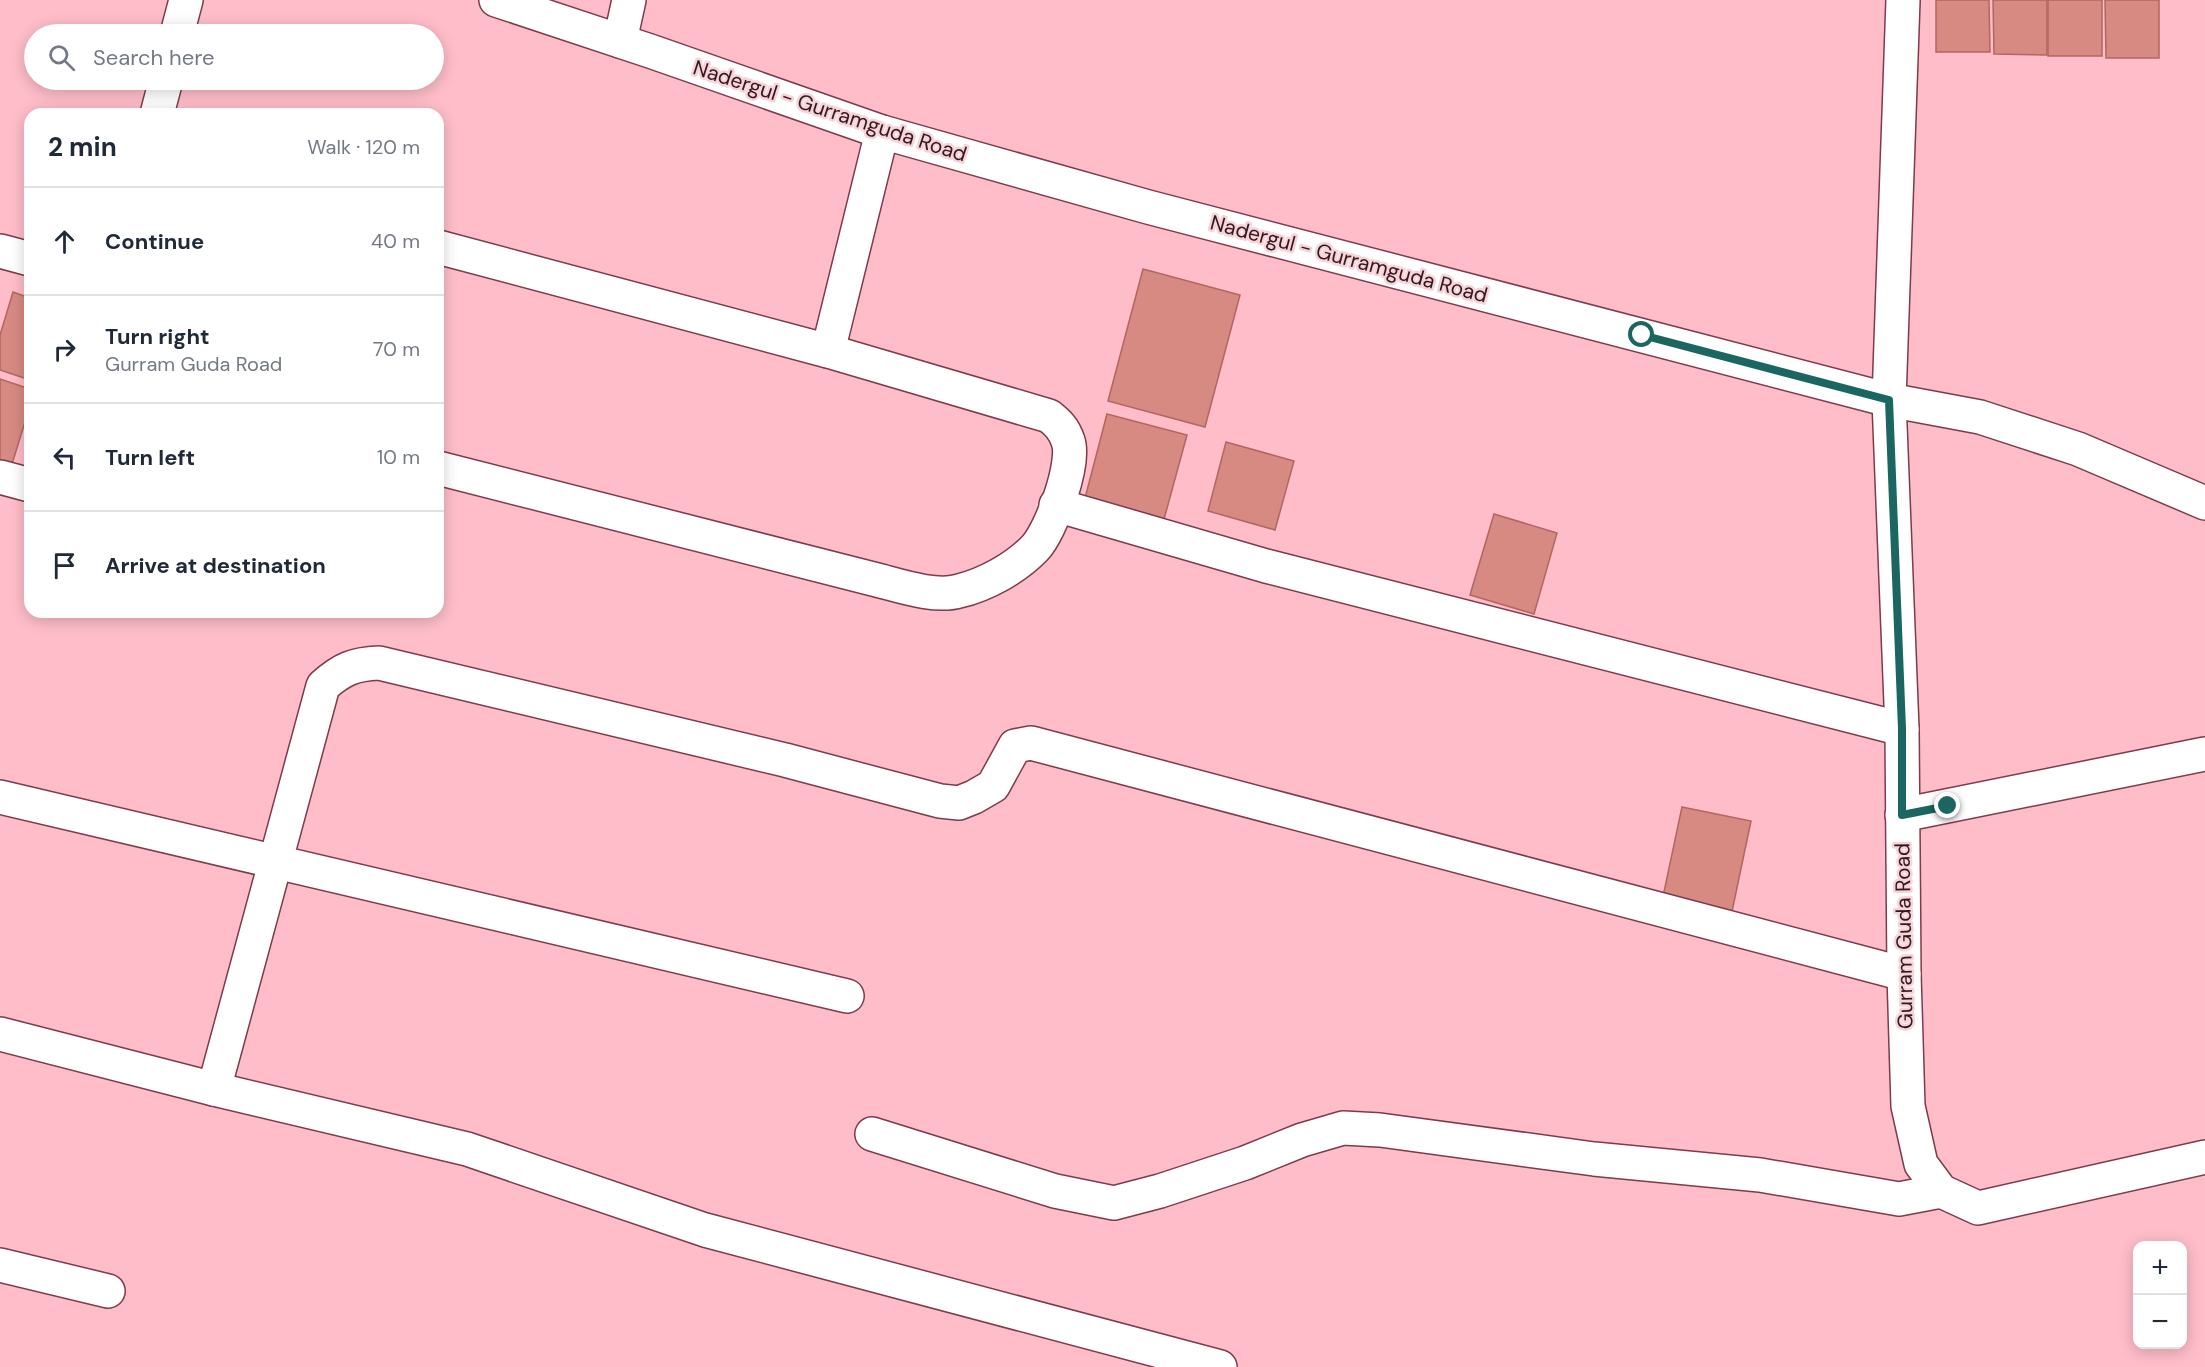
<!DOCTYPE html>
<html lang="en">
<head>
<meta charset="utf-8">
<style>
	:root { --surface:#fff; --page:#f6f6f7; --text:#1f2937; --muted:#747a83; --line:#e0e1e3 }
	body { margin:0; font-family:"DM Sans",sans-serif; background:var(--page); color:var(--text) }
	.controls { position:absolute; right:18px; bottom:18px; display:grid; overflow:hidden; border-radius:12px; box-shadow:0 3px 15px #0003 }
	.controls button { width:54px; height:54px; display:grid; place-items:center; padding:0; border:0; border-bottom:2px solid var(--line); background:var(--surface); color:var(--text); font:30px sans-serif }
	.stop { position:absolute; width:18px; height:18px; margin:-14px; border:4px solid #1b6660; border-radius:50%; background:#fff }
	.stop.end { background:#1b6660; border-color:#fff; box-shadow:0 2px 6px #0008 }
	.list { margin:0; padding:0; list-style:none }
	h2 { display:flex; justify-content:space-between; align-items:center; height:78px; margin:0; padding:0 24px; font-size:26px }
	h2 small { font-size:20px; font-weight:400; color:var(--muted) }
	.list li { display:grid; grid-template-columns:39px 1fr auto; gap:18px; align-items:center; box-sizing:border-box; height:108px; padding:0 24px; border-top:2px solid var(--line) }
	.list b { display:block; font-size:22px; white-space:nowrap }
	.list p { margin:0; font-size:20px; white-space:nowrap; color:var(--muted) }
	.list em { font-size:20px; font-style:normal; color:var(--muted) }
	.icon { flex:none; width:33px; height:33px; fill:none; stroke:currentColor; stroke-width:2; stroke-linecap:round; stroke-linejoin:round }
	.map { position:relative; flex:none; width:2205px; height:1367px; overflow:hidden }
	.search { position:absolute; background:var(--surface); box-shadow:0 3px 15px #0003; left:24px; top:24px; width:420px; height:66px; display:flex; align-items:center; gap:15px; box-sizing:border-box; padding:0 21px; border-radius:33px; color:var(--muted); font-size:22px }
	.panel { position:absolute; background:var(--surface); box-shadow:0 3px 15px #0003; left:24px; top:108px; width:420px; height:510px; border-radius:18px }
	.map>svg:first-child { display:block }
	.building { fill:#d78a82; stroke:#b16760; stroke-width:1.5 }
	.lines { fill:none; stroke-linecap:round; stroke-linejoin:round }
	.minor-casing { stroke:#7f3a4b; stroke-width:36 }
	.secondary-casing { stroke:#7f3a4b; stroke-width:36 }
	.minor { stroke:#fff; stroke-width:33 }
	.secondary { stroke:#fff; stroke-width:33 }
	.route { stroke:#1b6660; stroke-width:8 }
	.labels { text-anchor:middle; stroke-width:5; stroke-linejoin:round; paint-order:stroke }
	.street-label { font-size:21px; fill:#35171e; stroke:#f6d4da }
</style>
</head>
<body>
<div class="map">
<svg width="2205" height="1367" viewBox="0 0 2205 1367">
	<rect width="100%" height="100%" fill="#febdc9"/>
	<g class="building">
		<polygon points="1936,0 1989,0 1990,52 1936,52"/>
		<polygon points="1993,0 2047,0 2047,55 1994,54"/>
		<rect x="2048" y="0" width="54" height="56"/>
		<polygon points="2105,0 2159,0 2159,58 2106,58"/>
		<polygon points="1143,269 1240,295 1205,427 1108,401"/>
		<polygon points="13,292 30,298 30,380 0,370 0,335"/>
		<polygon points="0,379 30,389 30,406 12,464 0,461"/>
		<polygon points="1107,414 1187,435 1163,523 1084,502"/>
		<polygon points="1226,442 1294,461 1275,530 1208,511"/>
		<polygon points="1494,514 1557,533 1534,614 1470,595"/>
		<polygon points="1682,807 1751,821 1730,921 1661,906"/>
	</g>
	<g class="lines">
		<g class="minor-casing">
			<g id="minor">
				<polyline points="1903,0 1889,400 1902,729 1904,974 1908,1106 1921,1164 1941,1191 1978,1208 2205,1157"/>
				<polyline points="177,34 186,0"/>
				<polyline points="620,41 629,0"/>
				<polyline points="157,114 166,80"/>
				<path d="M 438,247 L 828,351 L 1049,416 C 1058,423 1064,429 1068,441 C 1076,463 1051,531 1035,548 C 1016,568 985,585 959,591 C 936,598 900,586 877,580 L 438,468"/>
				<polyline points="0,251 30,259"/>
				<polyline points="828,351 882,132"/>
				<polyline points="0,477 30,485"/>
				<polyline points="1056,505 1266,566 1902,729"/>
				<polyline points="0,797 847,996"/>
				<polyline points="1902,815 2205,754"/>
				<polyline points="0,1034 214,1089 467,1149 705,1230 1220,1367"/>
				<path d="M 214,1089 L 323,686 C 342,669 354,664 379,663 L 785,760 L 940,801 L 959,803 L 974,797 L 993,786 L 1015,746 L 1031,743 L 1904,974"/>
				<polyline points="872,1134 1055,1191 1114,1203 1160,1191 1245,1163 1302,1140 1343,1128 1380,1130 1594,1159 1760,1175 1899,1199 1941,1191"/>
				<polyline points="0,1265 108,1291"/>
			</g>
		</g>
		<g class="secondary-casing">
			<polyline id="secondary" points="496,0 650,51 882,132 1148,207 1889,400 1980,417 2078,449 2205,503"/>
		</g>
		<use href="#minor" class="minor"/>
		<use href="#secondary" class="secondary"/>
	</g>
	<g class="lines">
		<polyline class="route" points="1642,335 1889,400 1902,729 1902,815 1948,806"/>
	</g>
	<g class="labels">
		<g class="street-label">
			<text transform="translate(830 111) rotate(18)" y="7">Nadergul - Gurramguda Road</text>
			<text transform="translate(1349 259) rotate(15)" y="7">Nadergul - Gurramguda Road</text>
			<text transform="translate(1904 936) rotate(-91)" y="7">Gurram Guda Road</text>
		</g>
	</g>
</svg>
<div class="controls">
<button>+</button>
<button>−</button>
</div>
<div class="stop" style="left:1642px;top:335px"></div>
<div class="stop end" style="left:1948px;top:806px"></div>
<div class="search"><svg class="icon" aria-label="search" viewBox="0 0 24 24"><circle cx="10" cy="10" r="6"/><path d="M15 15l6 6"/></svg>Search here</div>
<section class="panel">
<h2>2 min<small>Walk · 120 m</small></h2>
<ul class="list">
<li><svg class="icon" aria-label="ahead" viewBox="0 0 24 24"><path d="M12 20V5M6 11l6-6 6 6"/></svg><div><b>Continue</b></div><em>40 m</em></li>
<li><svg class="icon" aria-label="right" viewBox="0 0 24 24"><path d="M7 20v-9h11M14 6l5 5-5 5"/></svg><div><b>Turn right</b><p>Gurram Guda Road</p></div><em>70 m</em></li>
<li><svg class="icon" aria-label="left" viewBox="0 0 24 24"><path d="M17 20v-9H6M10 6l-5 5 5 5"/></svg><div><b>Turn left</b></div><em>10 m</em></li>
<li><svg class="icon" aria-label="arrive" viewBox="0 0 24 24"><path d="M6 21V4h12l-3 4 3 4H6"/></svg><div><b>Arrive at destination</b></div></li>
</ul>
</section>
</div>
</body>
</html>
